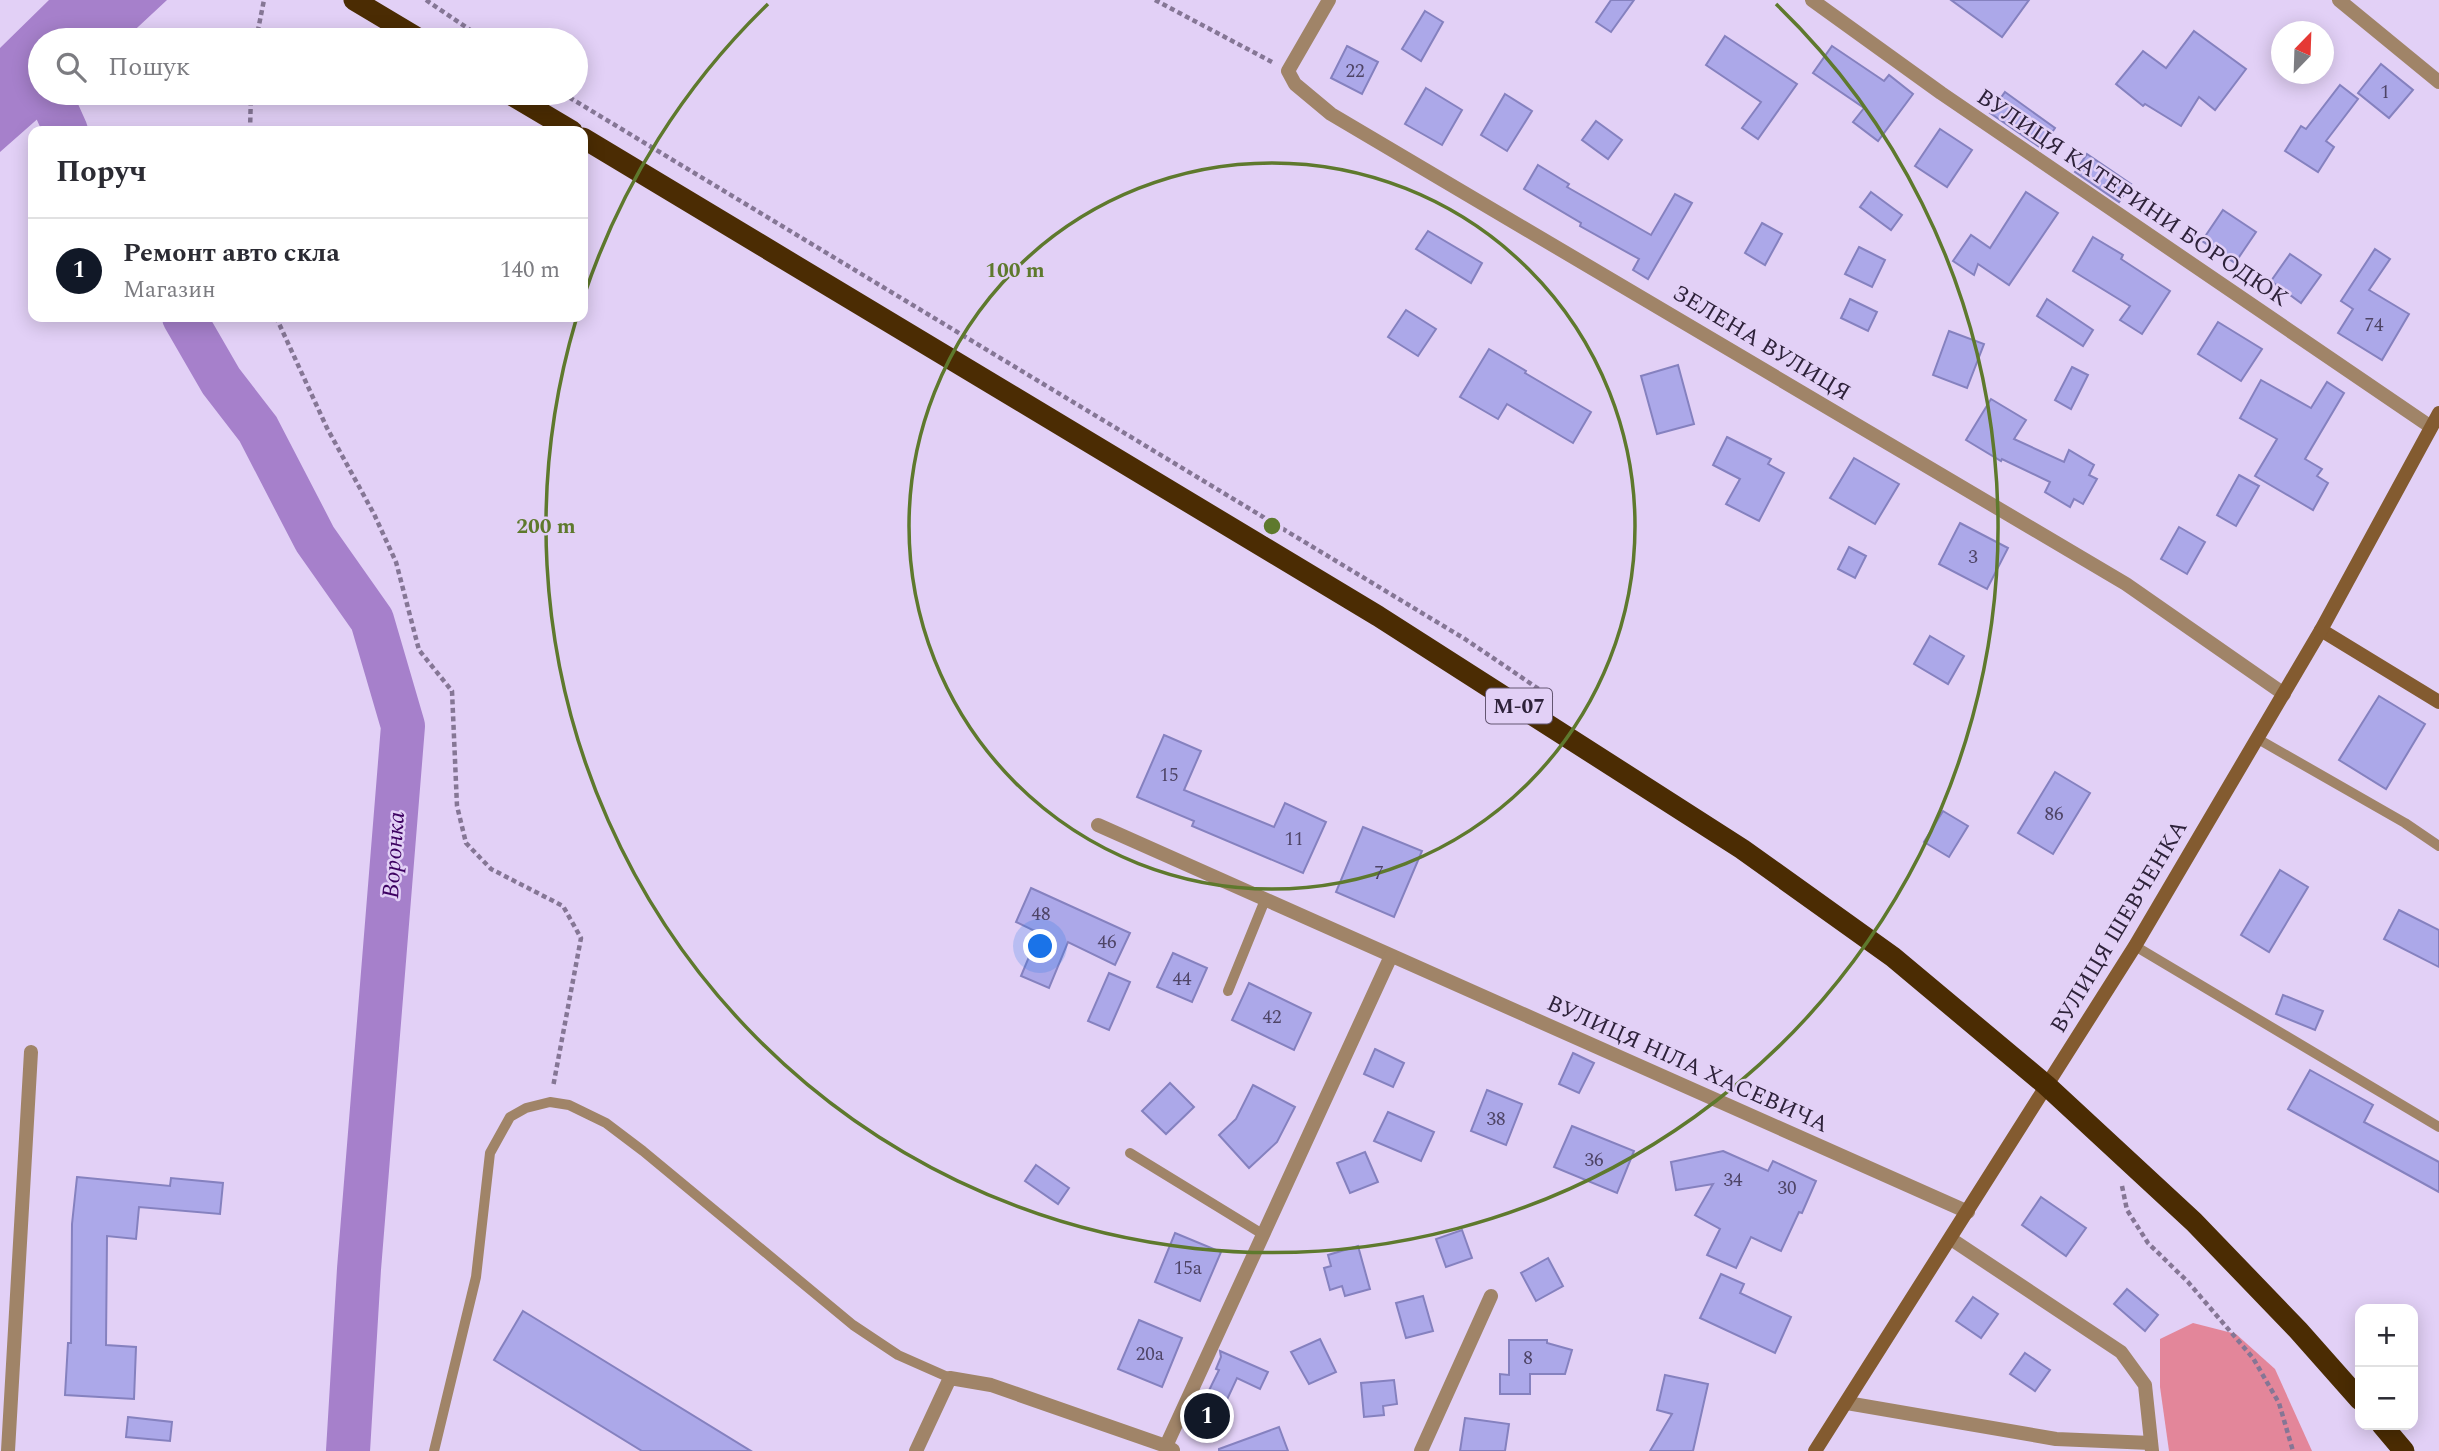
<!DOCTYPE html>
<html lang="uk">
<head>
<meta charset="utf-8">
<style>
	:root { --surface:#fff; --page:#f7f7f7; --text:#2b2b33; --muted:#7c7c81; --line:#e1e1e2; --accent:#111827 }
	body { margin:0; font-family:Spectral,serif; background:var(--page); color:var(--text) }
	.controls { position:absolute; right:21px; bottom:21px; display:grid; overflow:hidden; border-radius:14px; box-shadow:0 4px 18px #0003 }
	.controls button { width:63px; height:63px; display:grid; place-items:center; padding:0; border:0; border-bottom:2px solid var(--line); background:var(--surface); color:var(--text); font:35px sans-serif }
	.compass { position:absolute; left:2271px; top:21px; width:63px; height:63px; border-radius:50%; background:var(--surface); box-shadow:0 4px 18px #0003; rotate:23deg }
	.you { position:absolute; left:1041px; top:947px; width:24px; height:24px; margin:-18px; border:5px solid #fff; border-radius:50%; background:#1a73e8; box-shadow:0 0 0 10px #1a73e833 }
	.badge { display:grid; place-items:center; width:46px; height:46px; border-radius:50%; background:var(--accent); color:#fff; font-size:23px; font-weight:700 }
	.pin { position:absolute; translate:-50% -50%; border:4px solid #fff; box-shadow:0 2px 7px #0006 }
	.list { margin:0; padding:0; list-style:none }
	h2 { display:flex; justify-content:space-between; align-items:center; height:91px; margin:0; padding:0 28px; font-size:30px }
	h2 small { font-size:23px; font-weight:400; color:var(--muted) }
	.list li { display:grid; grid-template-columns:46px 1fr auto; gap:21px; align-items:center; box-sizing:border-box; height:105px; padding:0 28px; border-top:2px solid var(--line) }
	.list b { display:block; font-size:26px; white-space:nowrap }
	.list p { margin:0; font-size:23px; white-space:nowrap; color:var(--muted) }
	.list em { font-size:23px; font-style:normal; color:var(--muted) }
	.icon { flex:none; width:38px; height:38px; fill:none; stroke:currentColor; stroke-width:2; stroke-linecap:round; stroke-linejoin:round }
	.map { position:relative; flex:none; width:2439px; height:1451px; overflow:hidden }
	.search { position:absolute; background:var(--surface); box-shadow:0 4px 18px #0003; left:28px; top:28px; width:560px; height:77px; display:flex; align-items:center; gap:18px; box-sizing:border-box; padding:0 24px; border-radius:38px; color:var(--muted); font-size:26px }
	.panel { position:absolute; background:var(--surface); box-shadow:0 4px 18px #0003; left:28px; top:126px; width:560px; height:196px; border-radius:14px }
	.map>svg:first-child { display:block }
	.forest { fill:#e3869a }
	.water { fill:#a680cb }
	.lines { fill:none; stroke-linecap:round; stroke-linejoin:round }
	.river { stroke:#a680cb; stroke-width:44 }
	.building { fill:#aca8e9; stroke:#8581bf; stroke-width:2 }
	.path { stroke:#857695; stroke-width:4.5; stroke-dasharray:5 3.5; stroke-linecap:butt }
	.lane { stroke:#a08468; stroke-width:10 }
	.street { stroke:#a08468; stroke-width:14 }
	.secondary { stroke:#835b30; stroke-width:14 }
	.highway { stroke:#4b2c03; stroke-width:21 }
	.ring { fill:none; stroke:#5e792d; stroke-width:3.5 }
	.labels { text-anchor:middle; stroke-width:5; stroke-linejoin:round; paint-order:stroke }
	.number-label { font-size:19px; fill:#4e4466 }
	.shield { fill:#e2d0f6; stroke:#645672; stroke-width:2 }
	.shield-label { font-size:21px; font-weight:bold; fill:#2e223a }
	.street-label { font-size:23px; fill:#2e223a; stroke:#e2d0f6 }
	.water-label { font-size:24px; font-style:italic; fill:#3d0161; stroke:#e2d0f6 }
	.centre { fill:#5e792d; stroke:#e2d0f6; stroke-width:3.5 }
	.ring-label { font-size:21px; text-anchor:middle; font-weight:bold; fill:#5e792d; stroke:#e2d0f6; stroke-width:5; stroke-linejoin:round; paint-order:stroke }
</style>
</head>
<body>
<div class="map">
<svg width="2439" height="1451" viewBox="0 0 2439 1451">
	<rect width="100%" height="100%" fill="#e2d0f6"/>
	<polygon class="forest" points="2193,1323 2236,1334 2275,1369 2312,1451 2169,1451 2160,1387 2160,1339"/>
	<polygon class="water" points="49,0 167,0 124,40 40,40 40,93 67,93 0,152 0,48"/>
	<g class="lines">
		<g class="river">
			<polyline points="49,93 66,131"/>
			<polyline points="184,317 221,381 258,429 315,539 372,620 403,726 359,1269 348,1451"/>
		</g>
	</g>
	<g class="building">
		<polygon points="1611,0 1634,0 1611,32 1596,22"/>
		<polygon points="1951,0 2029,0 2002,37"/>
		<polygon points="1425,11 1443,22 1421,61 1402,49"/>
		<polygon points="2194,31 2246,69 2215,110 2199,97 2181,126 2145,104 2143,106 2116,84 2143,51 2166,68"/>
		<polygon points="1725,36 1797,84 1758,139 1742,128 1761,102 1706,65"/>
		<polygon points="1347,46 1378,62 1362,94 1331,78"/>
		<polygon points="1832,46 1884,81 1889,75 1913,94 1878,141 1853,122 1864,108 1813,73"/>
		<polygon points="2381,64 2413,90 2389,118 2358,93"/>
		<polygon points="2340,85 2358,99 2326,141 2334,147 2318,172 2285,151 2301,126 2306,129"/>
		<polygon points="1426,88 1462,110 1442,145 1405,124"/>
		<polygon points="2005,92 2055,128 2041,148 1990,113"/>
		<polygon points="1505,94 1532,111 1507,151 1481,135"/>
		<polygon points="1596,121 1622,140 1608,159 1582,140"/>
		<polygon points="1940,129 1972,150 1947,187 1915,166"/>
		<polygon points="2087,154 2131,184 2119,202 2075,172"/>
		<polygon points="1538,165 1569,184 1567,187 1651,235 1675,194 1692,203 1648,279 1633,270 1639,259 1580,226 1581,223 1524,189"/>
		<polygon points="1871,192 1902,215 1891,230 1860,207"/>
		<polygon points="2026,192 2058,213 2009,285 1978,264 1974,275 1953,261 1971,235 1990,248"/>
		<polygon points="2223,210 2256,232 2235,263 2202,241"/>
		<polygon points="1762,223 1782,234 1765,265 1745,253"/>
		<polygon points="1428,231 1482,263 1471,283 1416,249"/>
		<polygon points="2093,237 2123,255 2121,259 2170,291 2142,334 2120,320 2130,306 2073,271"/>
		<polygon points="1859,247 1885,260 1872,287 1845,274"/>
		<polygon points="2375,249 2390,259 2369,290 2409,314 2382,360 2338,333 2353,309 2341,301"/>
		<polygon points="2290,254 2321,275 2301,303 2271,281"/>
		<polygon points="1850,299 1877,312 1868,331 1841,318"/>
		<polygon points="2047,299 2093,330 2083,346 2037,316"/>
		<polygon points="1406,310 1436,329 1418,356 1388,337"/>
		<polygon points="2218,322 2262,349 2241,381 2198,354"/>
		<polygon points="1949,331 1984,344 1967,388 1933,375"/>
		<polygon points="1489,349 1526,371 1525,373 1591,412 1573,443 1507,404 1498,419 1460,397"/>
		<polygon points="1678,365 1694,424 1657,434 1641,376"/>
		<polygon points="2072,367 2088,375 2071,409 2055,400"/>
		<polygon points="2261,380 2311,408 2327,382 2344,393 2305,459 2322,469 2317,476 2328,483 2313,510 2255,476 2277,439 2240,418"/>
		<polygon points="1991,399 2026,420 2014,439 2064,462 2069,450 2094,465 2089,475 2097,479 2083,504 2074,499 2070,507 2045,492 2050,482 2002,459 2001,461 1966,440"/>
		<polygon points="1727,437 1771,459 1768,464 1784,473 1759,521 1726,504 1740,479 1713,465"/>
		<polygon points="1854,458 1899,484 1875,524 1830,498"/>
		<polygon points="2239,475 2259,486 2236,526 2217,515"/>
		<polygon points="1960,523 2008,548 1987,589 1939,564"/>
		<polygon points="2179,527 2205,542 2187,574 2161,559"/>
		<polygon points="1849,547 1866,556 1855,578 1838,569"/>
		<polygon points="1930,636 1964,656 1948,684 1914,664"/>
		<polygon points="2379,696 2425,724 2386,789 2339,760"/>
		<polygon points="1164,735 1201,751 1184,790 1274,827 1285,803 1326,822 1303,873 1192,826 1194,821 1137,797"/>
		<polygon points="2055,772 2090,793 2053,854 2018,833"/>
		<polygon points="1943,811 1968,826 1949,857 1924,842"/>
		<polygon points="1363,827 1422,851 1394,917 1336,892"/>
		<polygon points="2280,870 2308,887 2269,952 2241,935"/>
		<polygon points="1031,888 1130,933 1115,965 1068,942 1049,988 1021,976 1039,933 1016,922"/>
		<polygon points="2399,910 2439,930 2439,967 2384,939"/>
		<polygon points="1173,953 1207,968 1192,1002 1157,987"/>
		<polygon points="1109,973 1130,982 1109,1030 1088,1021"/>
		<polygon points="1249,983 1311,1013 1294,1050 1232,1020"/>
		<polygon points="2283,995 2323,1011 2315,1030 2276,1014"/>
		<polygon points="1375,1049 1404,1063 1393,1087 1364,1074"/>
		<polygon points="1573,1053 1594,1063 1579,1093 1559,1084"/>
		<polygon points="2310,1070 2373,1105 2364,1122 2439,1162 2439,1192 2288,1109"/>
		<polygon points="1170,1083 1194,1107 1166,1134 1142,1111"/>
		<polygon points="1253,1085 1295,1107 1277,1142 1249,1168 1219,1135 1236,1119"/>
		<polygon points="1487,1090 1522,1104 1506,1145 1471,1131"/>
		<polygon points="1388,1112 1434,1132 1421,1161 1374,1141"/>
		<polygon points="1572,1126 1634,1151 1617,1193 1554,1167"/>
		<polygon points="1723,1151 1768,1171 1773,1161 1816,1181 1802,1213 1799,1212 1781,1251 1751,1237 1736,1268 1707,1255 1720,1229 1695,1215 1713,1184 1676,1190 1671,1162"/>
		<polygon points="1365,1152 1378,1182 1350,1193 1337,1163"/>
		<polygon points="1036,1165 1069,1188 1058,1204 1025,1181"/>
		<polygon points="77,1177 170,1186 171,1178 223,1183 220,1214 139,1207 136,1239 107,1236 106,1345 136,1347 134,1399 65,1395 68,1343 71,1343 72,1224"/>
		<polygon points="2041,1197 2086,1228 2066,1256 2022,1225"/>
		<polygon points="1462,1230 1472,1258 1446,1267 1436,1239"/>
		<polygon points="1175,1233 1221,1252 1200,1301 1155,1282"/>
		<polygon points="1358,1246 1370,1289 1345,1296 1342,1286 1330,1290 1324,1268 1331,1266 1328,1255"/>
		<polygon points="1548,1258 1563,1286 1536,1301 1521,1273"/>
		<polygon points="1721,1274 1744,1284 1740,1293 1791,1317 1775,1353 1700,1318"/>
		<polygon points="2127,1289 2158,1315 2145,1331 2114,1304"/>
		<polygon points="1423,1296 1433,1331 1406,1338 1396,1303"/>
		<polygon points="1973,1297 1998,1314 1981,1338 1956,1321"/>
		<polygon points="523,1311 751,1451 642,1451 494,1360"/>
		<polygon points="1139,1320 1182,1338 1162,1387 1118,1369"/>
		<polygon points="1320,1339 1336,1372 1309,1384 1291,1352"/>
		<polygon points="1509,1340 1547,1340 1547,1343 1572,1350 1565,1374 1530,1374 1530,1394 1500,1394 1500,1374 1509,1375"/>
		<polygon points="1220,1351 1268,1372 1260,1389 1237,1378 1212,1432 1193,1423 1219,1370 1216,1369 1221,1357"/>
		<polygon points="2025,1353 2050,1370 2035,1391 2010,1374"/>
		<polygon points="1665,1375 1708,1384 1693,1451 1650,1451 1672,1414 1657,1410"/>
		<polygon points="1394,1380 1397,1404 1383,1406 1384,1415 1364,1417 1361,1383"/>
		<polygon points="128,1417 172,1422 170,1441 126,1437"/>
		<polygon points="1465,1418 1509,1424 1505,1451 1460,1451"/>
		<polygon points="1279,1427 1288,1451 1219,1451 1219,1449"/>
	</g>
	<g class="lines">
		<g class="path">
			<polyline points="426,0 485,40"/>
			<polyline points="1155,0 1272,62"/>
			<polyline points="256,40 264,0"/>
			<polyline points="562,93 1465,639 1552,698"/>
			<polyline points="250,131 251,93"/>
			<polyline points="276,317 327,428 374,514 396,562 419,650 452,691 457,806 466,843 491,869 563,906 581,938 553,1087"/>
			<polyline points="2122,1186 2127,1210 2148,1243 2188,1282 2253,1358 2279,1403 2293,1451"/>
		</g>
		<g class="lane">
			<polyline points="2258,739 2405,823 2439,846"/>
			<polyline points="2135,946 2439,1127"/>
			<polyline points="1228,991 1265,900"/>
			<polyline points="1130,1153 1264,1235"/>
			<polyline points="434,1451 476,1277 490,1153 510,1117 526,1108 550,1102 569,1105 606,1123 643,1151 853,1325 898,1355 950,1378"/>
		</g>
		<g class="street">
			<polyline points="1329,0 1288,71 1295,84 1331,114 2126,584 2284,694"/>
			<polyline points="1812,0 1941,93 2431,427"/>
			<polyline points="2339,0 2439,82"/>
			<polyline points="1098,825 1968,1212"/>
			<polyline points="1951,1239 2121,1352 2145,1385 2152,1451"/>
			<polyline points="1847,1403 2056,1439 2151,1443"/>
			<polyline points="1166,1446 1391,956"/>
			<polyline points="8,1451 31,1052"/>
			<polyline points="916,1451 950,1378 991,1385 1166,1446 1173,1450"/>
			<polyline points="1421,1451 1491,1296"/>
		</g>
		<g class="secondary">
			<polyline points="2321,630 2439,702"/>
			<polyline points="1815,1451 2135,946 2321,630 2439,413"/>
		</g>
		<g class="highway">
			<polyline points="354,0 421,40"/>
			<polyline points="508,93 572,131"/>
			<polyline points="583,138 1378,616 1742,849 1893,957 2046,1085 2194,1222 2298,1330 2360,1400"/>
			<polyline points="2382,1425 2404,1451"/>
		</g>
	</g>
	<g class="ring">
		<circle cx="1272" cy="526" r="363"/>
		<path d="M584 296A726 726 0 0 1 768 4M1776 4A726 726 0 1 1 576 320"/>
	</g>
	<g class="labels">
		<g class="number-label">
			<text x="1355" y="77">22</text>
			<text x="2385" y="98">1</text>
			<text x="2374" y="331">74</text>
			<text x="1973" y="563">3</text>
			<text x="1169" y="781">15</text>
			<text x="2054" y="820">86</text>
			<text x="1294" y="845">11</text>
			<text x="1379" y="879">7</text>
			<text x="1041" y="920">48</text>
			<text x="1107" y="948">46</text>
			<text x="1182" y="985">44</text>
			<text x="1272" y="1023">42</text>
			<text x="1496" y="1125">38</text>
			<text x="1594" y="1166">36</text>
			<text x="1733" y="1186">34</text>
			<text x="1787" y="1194">30</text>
			<text x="1188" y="1274">15а</text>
			<text x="1150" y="1360">20а</text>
			<text x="1528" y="1364">8</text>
		</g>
		<rect class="shield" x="1486" y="688.5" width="66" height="35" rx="5"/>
		<g class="shield-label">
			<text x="1519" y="713">М-07</text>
		</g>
		<g class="street-label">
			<text transform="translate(2133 197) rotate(34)" y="8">ВУЛИЦЯ КАТЕРИНИ БОРОДЮК</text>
			<text transform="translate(1762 342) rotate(31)" y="8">ЗЕЛЕНА ВУЛИЦЯ</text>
			<text transform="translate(2118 926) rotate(-59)" y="8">ВУЛИЦЯ ШЕВЧЕНКА</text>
			<text transform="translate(1688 1063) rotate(24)" y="8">ВУЛИЦЯ НІЛА ХАСЕВИЧА</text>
		</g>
		<g class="water-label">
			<text transform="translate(393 855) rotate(-86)" y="8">Воронка</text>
		</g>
	</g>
	<circle cx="1272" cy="526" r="10" class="centre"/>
	<g class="ring-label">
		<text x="1015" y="277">100 m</text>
		<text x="546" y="533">200 m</text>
	</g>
</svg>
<div class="controls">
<button>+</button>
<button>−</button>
</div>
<svg class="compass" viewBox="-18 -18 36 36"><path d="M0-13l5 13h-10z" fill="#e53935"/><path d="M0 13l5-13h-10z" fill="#7c7c81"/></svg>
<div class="you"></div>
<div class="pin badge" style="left:1207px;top:1416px">1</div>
<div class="search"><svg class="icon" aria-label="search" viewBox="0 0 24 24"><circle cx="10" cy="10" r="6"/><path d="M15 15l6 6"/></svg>Пошук</div>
<section class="panel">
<h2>Поруч<small></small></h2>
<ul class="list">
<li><span class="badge">1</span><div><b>Ремонт авто скла</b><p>Магазин</p></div><em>140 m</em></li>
</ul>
</section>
</div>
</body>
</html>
